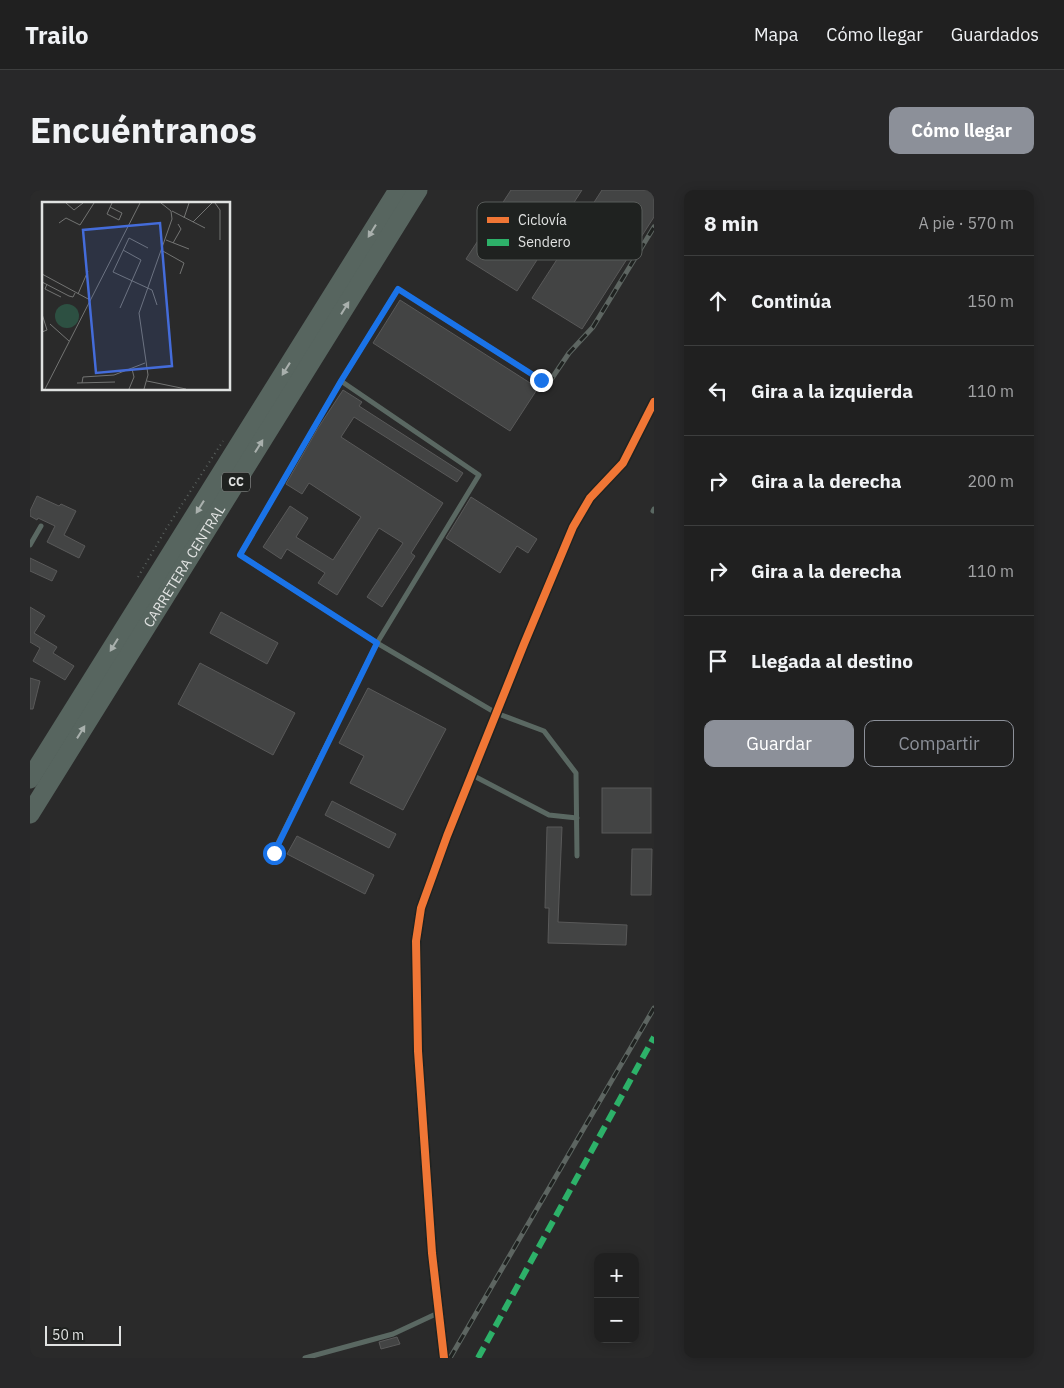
<!DOCTYPE html>
<html lang="es">
<head>
<meta charset="utf-8">
<style>
	:root { --surface:#202020; --page:#282829; --text:#f1f3f6; --muted:#a2a3a5; --line:#3d3e3e; --accent:#8c9099 }
	body { margin:0; font-family:"IBM Plex Sans",sans-serif; background:var(--page); color:var(--text) }
	.controls { position:absolute; right:15px; bottom:15px; display:grid; overflow:hidden; border-radius:10px; box-shadow:0 2px 12px #0003 }
	.controls button { width:45px; height:45px; display:grid; place-items:center; padding:0; border:0; border-bottom:1px solid var(--line); background:var(--surface); color:var(--text); font:25px sans-serif }
	.scale { position:absolute; left:15px; bottom:12px; width:76px; box-sizing:border-box; padding-left:5px; border:2px solid #e0e2e1; border-top:0; font-size:14px; line-height:18px; white-space:nowrap; color:#e0e2e1; -webkit-text-stroke:4px #1f2220; paint-order:stroke }
	.stop { position:absolute; width:15px; height:15px; margin:-11px; border:4px solid #1a73e8; border-radius:50%; background:#fff }
	.stop.end { background:#1a73e8; border-color:#fff; box-shadow:0 1px 5px #0008 }
	.list { margin:0; padding:0; list-style:none }
	h2 { display:flex; justify-content:space-between; align-items:center; height:65px; margin:0; padding:0 20px; font-size:21px }
	h2 small { font-size:16px; font-weight:400; color:var(--muted) }
	.list li { display:grid; grid-template-columns:32px 1fr auto; gap:15px; align-items:center; box-sizing:border-box; height:90px; padding:0 20px; border-top:1px solid var(--line) }
	.list b { display:block; font-size:19px; white-space:nowrap }
	.list em { font-size:16px; font-style:normal; color:var(--muted) }
	.actions { display:flex; gap:10px; padding:15px 20px }
	.actions a { flex:1; padding:11px 0; border:1px solid var(--accent); border-radius:10px; text-align:center; font-size:18px; color:var(--accent) }
	.actions .main { background:var(--accent); color:#fff }
	.icon { flex:none; width:28px; height:28px; fill:none; stroke:currentColor; stroke-width:2; stroke-linecap:round; stroke-linejoin:round }
	.map { position:relative; flex:none; width:624px; height:1168px; overflow:hidden; border-radius:10px }
	header { display:flex; align-items:center; gap:30px; box-sizing:border-box; height:70px; padding:0 25px; background:var(--surface); border-bottom:1px solid var(--line) }
	header strong { font-size:24px }
	nav { display:flex; gap:28px; margin-inline-start:auto; font-size:18px }
	.intro { display:flex; align-items:center; justify-content:space-between; box-sizing:border-box; height:120px; padding:0 30px }
	h1 { margin:0; font-size:35px }
	.button { padding:12px 22px; border-radius:10px; background:var(--accent); color:#fff; font-size:18px; font-weight:700 }
	main { display:flex; gap:30px; padding:0 30px }
	aside { flex:1; background:var(--surface); border-radius:10px; box-shadow:0 2px 12px #0003 }
	.map>svg:first-child { display:block }
	.building { fill:#434444; stroke:#595959 }
	.lines { fill:none; stroke-linecap:round; stroke-linejoin:round }
	.path { stroke:#5a615e; stroke-width:2; stroke-dasharray:1 4; stroke-linecap:butt }
	.lane { stroke:#5a6862; stroke-width:5 }
	.street { stroke:#5a6862; stroke-width:10 }
	.highway { stroke:#57655f; stroke-width:19 }
	.rail-casing { stroke:#5d6561; stroke-width:5 }
	.rail { stroke:#1f2220; stroke-width:3; stroke-dasharray:9; stroke-linecap:butt }
	.quiet { stroke:#2db169; stroke-width:6; stroke-dasharray:12 6; stroke-linecap:butt }
	.cycleway-casing { stroke:#1f2220; stroke-width:11 }
	.cycleway { stroke:#f07635; stroke-width:8 }
	.oneway { fill:#a9b0ad }
	.route { stroke:#1a73e8; stroke-width:6 }
	.labels { text-anchor:middle; stroke-width:4.5; stroke-linejoin:round; paint-order:stroke }
	.shield { fill:#1f2220; stroke:#a6a8a7; stroke-width:1 }
	.shield-label { font-size:12px; font-weight:bold; fill:#e0e2e1 }
	.street-label { font-size:14px; fill:#e0e2e1; stroke:#1f2220 }
	.inset-road { fill:none; stroke:#737473; stroke-width:1 }
	.view { fill:#446cda; fill-opacity:0.15; stroke:#446cda; stroke-width:2.5 }
	.inset-edge { fill:none; stroke:#e0e2e1; stroke-width:2.5 }
	.key { fill:#1f2220; stroke:#595c5a; stroke-width:1 }
	.key-label { font-size:14px; fill:#e0e2e1 }
</style>
</head>
<body>
<header>
<strong>Trailo</strong>
<nav><a>Mapa</a><a>Cómo llegar</a><a>Guardados</a></nav>
</header>
<div class="intro"><h1>Encuéntranos</h1><a class="button">Cómo llegar</a></div>
<main>
<div class="map">
<svg width="624" height="1168" viewBox="0 0 624 1168">
	<rect width="100%" height="100%" fill="#2a2a2a"/>
	<g class="building">
		<polygon points="481,0 552,0 487,101 436,69"/>
		<polygon points="572,0 624,0 624,27 552,139 502,108"/>
		<polygon points="370,110 508,198 480,241 343,153"/>
		<polygon points="313,200 332,212 329,216 433,283 427,292 324,227 311,247 413,313 381,363 385,366 352,417 337,407 373,353 349,338 307,405 288,393 295,383 257,359 251,369 233,357 260,316 278,328 266,347 303,370 331,327 279,293 272,304 256,294 288,238"/>
		<polygon points="7,306 29,316 31,314 46,321 34,345 55,356 49,368 17,352 25,336 8,328 7,330 0,326 0,321"/>
		<polygon points="441,307 507,349 498,363 487,356 470,383 416,348"/>
		<polygon points="0,368 27,381 22,391 0,381"/>
		<polygon points="0,417 15,426 4,443 27,457 23,463 44,476 35,490 3,471 10,458 0,452"/>
		<polygon points="191,422 248,453 237,474 180,443"/>
		<polygon points="170,473 265,523 243,565 148,514"/>
		<polygon points="0,488 10,491 3,519 0,519"/>
		<polygon points="338,498 416,539 373,620 320,593 334,566 309,553"/>
		<rect x="572" y="598" width="49" height="45"/>
		<polygon points="302,611 366,644 359,658 295,625"/>
		<polygon points="517,637 532,637 528,732 597,735 596,755 518,753 519,718 515,718"/>
		<polygon points="267,646 344,685 335,704 257,664"/>
		<polygon points="602,659 622,659 621,705 601,705"/>
		<polygon points="367,1147 370,1154 351,1159 349,1152"/>
	</g>
	<g class="lines">
		<polyline class="path" points="108,387 136,339 193,251"/>
		<g class="lane">
			<polyline points="511,190 368,99 311,191 210,365 347,453 466,523 514,541 546,583 547,666"/>
			<polyline points="623,321 624,319"/>
			<polyline points="0,355 11,336"/>
			<polyline points="442,585 519,625 547,628"/>
			<polyline points="243,663 347,453 449,285 311,191"/>
			<polyline points="275,1168 363,1144 408,1123"/>
		</g>
		<polyline class="street" points="414,1168 402,1063 388,861 386,751 391,718 417,646 494,454 543,337 560,308 593,273 624,212"/>
		<g class="highway">
			<polyline points="0,589 368,0"/>
			<path id="s1" d="M 0,624 L 388,0"/>
		</g>
		<g class="rail-casing">
			<g id="rail">
				<polyline points="518,194 539,163 563,137 624,37"/>
				<polyline points="420,1168 624,818"/>
			</g>
		</g>
		<use href="#rail" class="rail"/>
		<polyline class="quiet" points="448,1168 624,847"/>
		<g class="cycleway-casing">
			<polyline id="cycleway" points="414,1168 402,1063 388,861 386,751 391,718 417,646 494,454 543,337 560,308 593,273 624,212"/>
		</g>
		<use href="#cycleway" class="cycleway"/>
	</g>
	<defs><path id="oneway-solid" d="M-6-.8H1V-3.2L6.5 0L1 3.2V.8H-6Z" transform="scale(1.25)"/></defs>
	<g class="oneway">
		<use href="#oneway-solid" transform="translate(342 41) rotate(122)"/>
		<use href="#oneway-solid" transform="translate(315 118) rotate(-58)"/>
		<use href="#oneway-solid" transform="translate(256 179) rotate(122)"/>
		<use href="#oneway-solid" transform="translate(229 256) rotate(-58)"/>
		<use href="#oneway-solid" transform="translate(170 317) rotate(122)"/>
		<use href="#oneway-solid" transform="translate(84 455) rotate(122)"/>
		<use href="#oneway-solid" transform="translate(51 542) rotate(-58)"/>
	</g>
	<g class="lines">
		<polyline class="route" points="244,663 347,453 210,365 311,191 368,99 511,190"/>
	</g>
	<g class="labels">
		<rect class="shield" x="192" y="282.5" width="28" height="19" rx="4"/>
		<g class="shield-label">
			<text x="206" y="296">CC</text>
		</g>
		<g class="street-label">
			<text dy="5" stroke="none"><textPath href="#s1" startOffset="292">CARRETERA CENTRAL</textPath></text>
		</g>
	</g>
	<g transform="translate(12 12)">
		<rect width="188" height="188" fill="#2a2a2a"/>
		<path d="M13 114a12 12 0 1 1 24 0a12 12 0 1 1-24 0Z" fill="#2d5042"/>
		<path class="inset-road" d="M 24,1 L 32,8 L 41,1M 173,1 L 178,8 L 178,38M 68,5 L 80,11 L 77,18 L 65,12 L 70,1M 130,9 L 163,26M 142,16 L 147,1M 151,20 L 170,1M 17,21 L 24,16 L 38,23 L 52,1M 124,38 L 147,47M 131,41 L 139,27 L 136,22M 106,46 L 87,36 L 71,70 L 110,88 L 115,103M 119,48 L 142,61 L 138,72M 0,72 L 48,98M 0,80 L 27,94 L 31,95 L 33,91M 5,82 L 3,87 L 19,95M 36,92 L 46,69M 78,106 L 99,58 L 81,48M 0,112 L 5,128 L 0,130M 8,122 L 27,139M 105,179 L 144,187M 35,181 L 73,180M 40,181 L 41,175 L 72,173 L 103,161M 3,187 L 98,1M 87,187 L 92,175 L 90,167M 102,187 L 106,173 L 97,111 L 130,17 L 129,9 L 119,1"/>
		<path class="view" d="M 118,21 L 130,164 L 54,171 L 41,28 Z"/>
		<rect width="188" height="188" class="inset-edge"/>
	</g>
	<rect x="447" y="12" width="165" height="58" rx="8" class="key"/>
	<rect x="457" y="27" width="22" height="6" fill="#f07635"/>
	<rect x="457" y="49" width="22" height="7" fill="#2db169"/>
	<g class="key-label">
		<text x="488" y="35">Ciclovía</text>
		<text x="488" y="57">Sendero</text>
	</g>
</svg>
<div class="controls">
<button>+</button>
<button>−</button>
</div>
<div class="scale">50 m</div>
<div class="stop" style="left:244px;top:663px"></div>
<div class="stop end" style="left:511px;top:190px"></div>
</div>
<aside>
<h2>8 min<small>A pie · 570 m</small></h2>
<ul class="list">
<li><svg class="icon" aria-label="ahead" viewBox="0 0 24 24"><path d="M12 20V5M6 11l6-6 6 6"/></svg><div><b>Continúa</b></div><em>150 m</em></li>
<li><svg class="icon" aria-label="left" viewBox="0 0 24 24"><path d="M17 20v-9H6M10 6l-5 5 5 5"/></svg><div><b>Gira a la izquierda</b></div><em>110 m</em></li>
<li><svg class="icon" aria-label="right" viewBox="0 0 24 24"><path d="M7 20v-9h11M14 6l5 5-5 5"/></svg><div><b>Gira a la derecha</b></div><em>200 m</em></li>
<li><svg class="icon" aria-label="right" viewBox="0 0 24 24"><path d="M7 20v-9h11M14 6l5 5-5 5"/></svg><div><b>Gira a la derecha</b></div><em>110 m</em></li>
<li><svg class="icon" aria-label="arrive" viewBox="0 0 24 24"><path d="M6 21V4h12l-3 4 3 4H6"/></svg><div><b>Llegada al destino</b></div></li>
</ul>
<div class="actions"><a class="main">Guardar</a><a>Compartir</a></div>
</aside>
</main>
</body>
</html>
